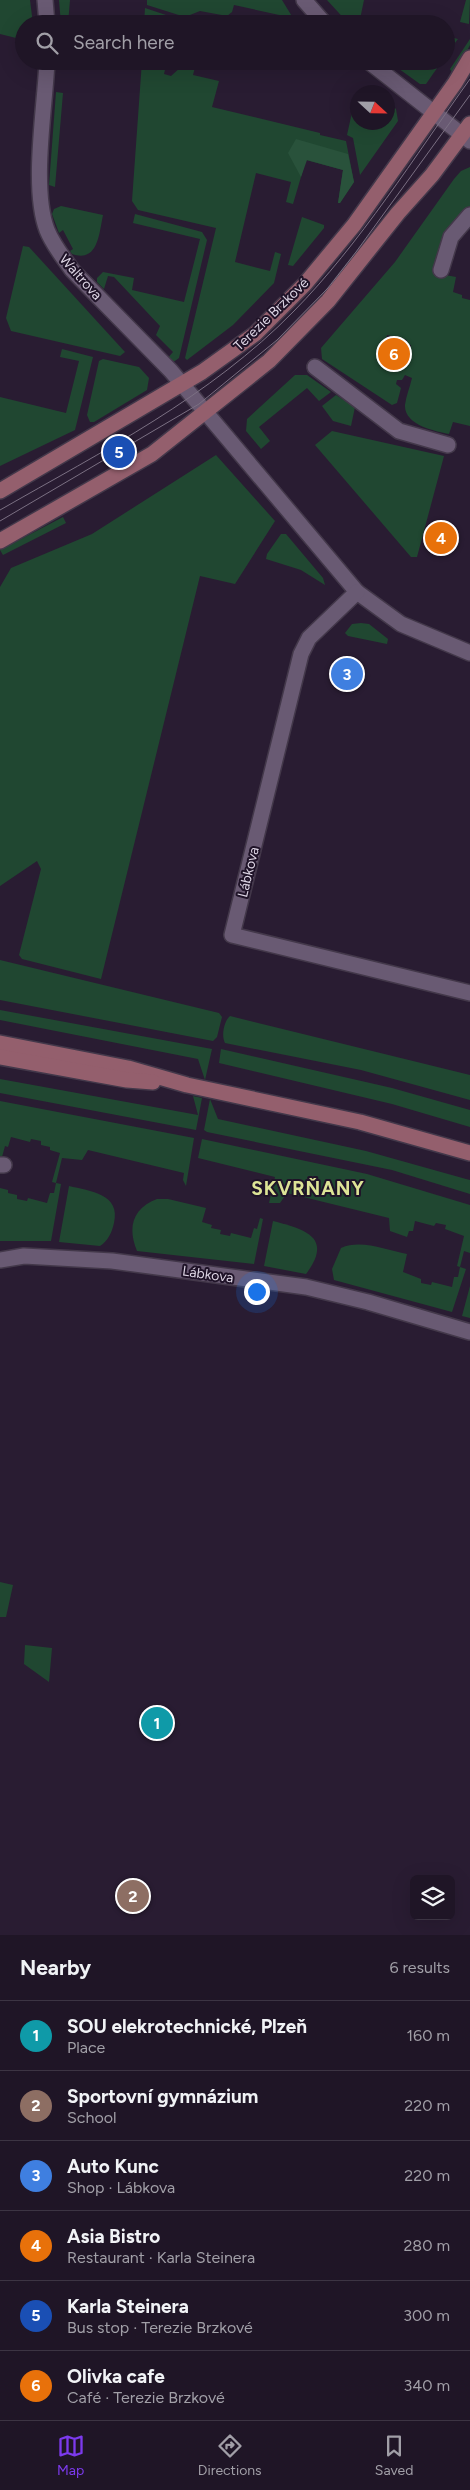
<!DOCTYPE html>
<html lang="en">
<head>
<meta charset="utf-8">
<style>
	:root { --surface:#1f1526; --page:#271e2e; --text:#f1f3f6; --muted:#a19fa7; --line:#3c3443; --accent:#7c3aed }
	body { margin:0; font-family:Figtree,sans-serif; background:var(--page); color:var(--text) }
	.controls { position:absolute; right:15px; bottom:15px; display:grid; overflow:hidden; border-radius:8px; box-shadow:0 5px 20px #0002 }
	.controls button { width:45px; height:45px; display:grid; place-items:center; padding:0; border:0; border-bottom:1px solid var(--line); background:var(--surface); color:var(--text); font:25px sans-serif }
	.compass { position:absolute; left:350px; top:85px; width:45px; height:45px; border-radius:50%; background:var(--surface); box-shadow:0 5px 20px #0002; rotate:112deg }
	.you { position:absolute; left:256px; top:1291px; width:18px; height:18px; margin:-12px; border:4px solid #fff; border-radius:50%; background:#1a73e8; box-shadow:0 0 0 8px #1a73e833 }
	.badge { display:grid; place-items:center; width:32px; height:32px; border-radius:50%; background:var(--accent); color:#fff; font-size:16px; font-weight:700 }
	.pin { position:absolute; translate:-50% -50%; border:2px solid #fff; box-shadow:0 1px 5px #0006 }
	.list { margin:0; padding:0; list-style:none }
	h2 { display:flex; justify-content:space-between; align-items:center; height:65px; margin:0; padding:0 20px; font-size:21px }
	h2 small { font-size:16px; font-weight:400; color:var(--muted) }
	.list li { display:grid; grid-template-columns:32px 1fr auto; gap:15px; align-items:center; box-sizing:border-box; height:70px; padding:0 20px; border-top:1px solid var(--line) }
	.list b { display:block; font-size:19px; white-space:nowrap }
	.list p { margin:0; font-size:16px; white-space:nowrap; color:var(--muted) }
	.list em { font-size:16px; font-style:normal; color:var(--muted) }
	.icon { flex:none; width:28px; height:28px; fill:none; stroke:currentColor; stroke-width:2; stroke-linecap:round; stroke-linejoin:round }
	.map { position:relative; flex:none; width:470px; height:1935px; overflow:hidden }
	.search { position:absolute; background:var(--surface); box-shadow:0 5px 20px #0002; left:15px; right:15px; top:15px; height:55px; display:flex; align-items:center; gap:12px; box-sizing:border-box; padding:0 18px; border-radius:28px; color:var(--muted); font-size:19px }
	.sheet { height:485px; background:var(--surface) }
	nav { display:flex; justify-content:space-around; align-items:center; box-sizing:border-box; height:70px; border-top:1px solid var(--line); background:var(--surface); font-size:14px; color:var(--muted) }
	nav a { display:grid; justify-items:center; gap:2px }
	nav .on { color:var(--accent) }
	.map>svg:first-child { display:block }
	.green { fill:#204731; fill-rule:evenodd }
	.forest { fill:#29523b }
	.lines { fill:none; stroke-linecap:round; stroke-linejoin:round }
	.street-casing { stroke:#43384a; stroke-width:18 }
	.secondary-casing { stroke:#43384a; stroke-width:18 }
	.street { stroke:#695a73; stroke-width:15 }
	.secondary { stroke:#945f6d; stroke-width:15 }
	.tram { stroke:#7b7083; stroke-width:1 }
	.labels { text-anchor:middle; stroke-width:4; stroke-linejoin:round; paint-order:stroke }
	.street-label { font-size:14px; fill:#ddd5e4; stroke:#1f1328 }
	.district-label { font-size:19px; font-weight:bold; letter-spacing:1px; fill:#dde496; stroke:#1f1328 }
</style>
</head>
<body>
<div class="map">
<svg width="470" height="1935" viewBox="0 0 470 1935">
	<rect width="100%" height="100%" fill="#291c32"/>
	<g class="green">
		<polygon points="0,0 30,0 33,24 24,24 24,40 0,34"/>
		<polygon points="59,0 70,0 68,24 61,24"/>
		<polygon points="147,0 282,0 293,18 234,5 232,12 227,16 200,11 185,17 147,5"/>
		<polygon points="327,0 364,0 359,24 349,24"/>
		<polygon points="466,0 470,0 469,24 460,22"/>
		<polygon points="145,8 181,20 178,24 144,24"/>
		<polygon points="446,36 458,39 446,55"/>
		<polygon points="470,39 470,45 454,76 450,69"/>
		<polygon points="142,61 167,61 164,74 171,76 181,67 195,67 193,75 219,81 212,107 320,133 320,135 346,141 354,182 340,203 338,203 343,170 306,160 293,204 286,202 291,182 256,173 235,262 270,271 275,252 281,254 274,283 233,325 187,360 185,358 216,228 138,210 132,201"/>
		<polygon points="388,61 442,61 426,84 420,84"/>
		<polygon points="56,92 63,93 55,187 49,185"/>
		<polygon points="356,94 358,122 388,122 388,102 396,109 398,121 360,175 353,138 347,135"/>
		<path d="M 470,167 L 470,209 L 435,273 L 456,277 L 453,292 L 462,295 L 462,298 L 470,300 L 470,426 L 453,422 L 449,434 C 435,431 404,425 405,405 C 406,396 410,387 412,378 L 405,375 L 402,380 L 397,380 L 396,384 L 401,388 L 397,403 L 392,405 L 322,359 L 321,348 L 395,262 L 454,179 L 461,171 ZM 387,335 L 407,340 L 406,344 L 411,345 L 406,367 L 400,368 L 380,363 Z"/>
		<path d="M 61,206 L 103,215 C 99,234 98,263 72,254 L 70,251 L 73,249 L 63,230 L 59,233 L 52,214 L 54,209 Z"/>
		<polygon points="135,214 202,232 207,240 179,358 172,363 167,359 173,352 156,335 160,326 114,277 108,276 104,289 97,282 97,278 103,272 134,278 132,290 184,302 200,239 133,223"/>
		<polygon points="302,217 324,225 324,228 293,266 288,265"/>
		<polygon points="23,246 29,247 125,352 120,356 11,331 6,318"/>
		<polygon points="62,349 93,357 75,430 0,466 0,397 66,413 79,361 60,357"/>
		<polygon points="103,359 139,367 149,378 147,390 94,422 90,422 87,415 99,361"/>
		<polygon points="295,375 307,375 331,392 319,401 307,388 259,427 270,441 261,449 246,431 247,419"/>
		<polygon points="336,395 355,407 351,426 333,421 322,406"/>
		<polygon points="332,431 444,456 417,557 411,557 315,445"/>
		<polygon points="216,455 275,521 235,584 200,576 101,979 22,959 19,955 41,869 37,861 0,886 0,587 11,568 92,534"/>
		<polygon points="63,517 66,523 3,555 0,550"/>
		<polygon points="281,534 286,534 323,578 325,585 301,570 266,559 267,554"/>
		<polygon points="361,623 369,624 388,639 387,644 348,636 345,633 352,624"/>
		<polygon points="0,960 219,1013 222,1017 217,1037 213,1041 0,1000"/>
		<polygon points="0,1010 212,1049 205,1080 198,1059 0,1020"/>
		<path d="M 230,1016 L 470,1075 L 470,1100 L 361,1070 L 225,1043 C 221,1036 224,1021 230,1016 Z"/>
		<polygon points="221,1049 392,1088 470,1110 470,1127 392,1104 219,1063"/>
		<polygon points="0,1079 198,1115 193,1096 202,1098 196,1130 0,1093"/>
		<polygon points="210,1099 218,1119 366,1151 466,1179 470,1180 470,1194 392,1170 207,1132 204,1130"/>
		<polygon points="0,1101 194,1138 186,1186 183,1180 184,1173 88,1150 82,1160 62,1158 56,1183 61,1184 51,1241 0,1241 0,1188 8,1190 8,1193 17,1195 17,1199 27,1201 28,1198 47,1203 50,1193 54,1193 56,1183 52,1182 60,1153 50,1150 50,1147 41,1145 41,1141 31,1139 30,1142 11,1137 8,1147 5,1146 2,1157 0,1156"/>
		<path d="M 202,1139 L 367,1174 L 470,1205 L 470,1253 L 464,1251 L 460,1267 L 466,1269 L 452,1312 L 334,1280 L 332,1269 L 341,1248 C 361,1239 386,1250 407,1254 L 403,1272 L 421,1279 L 421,1283 L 431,1285 L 432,1282 L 452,1287 L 454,1277 L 458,1277 L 460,1267 L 457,1266 L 464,1236 L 445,1229 L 446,1225 L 436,1223 L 434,1226 L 415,1221 L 413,1231 L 409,1231 L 407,1237 L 390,1231 L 389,1218 L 287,1193 L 280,1203 L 269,1203 L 275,1177 L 198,1158 Z"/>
		<path d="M 69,1186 C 90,1191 121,1194 114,1223 C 112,1232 108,1241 100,1246 L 59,1242 Z"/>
		<path d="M 157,1199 L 168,1199 L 206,1208 L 202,1222 L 212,1225 L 211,1228 L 221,1230 L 220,1234 L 230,1236 L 231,1233 L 251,1238 L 254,1228 L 257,1229 L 260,1218 L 263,1219 L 254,1264 L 137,1251 C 127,1227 133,1208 157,1199 Z"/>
		<path d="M 273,1221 C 304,1229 334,1237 306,1274 L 264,1266 Z"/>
		<polygon points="470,1286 470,1318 462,1316"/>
		<polygon points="0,1582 13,1585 6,1617 0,1617"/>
		<polygon points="25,1645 52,1648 49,1682 24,1664"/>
	</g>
	<polygon class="forest" points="296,139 348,154 354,182 340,203 338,203 343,170 307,160 301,177 288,153"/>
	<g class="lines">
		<g class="street-casing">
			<g id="street">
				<polyline points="45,0 47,24"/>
				<polyline points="304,0 325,24"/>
				<path d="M 47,61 C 45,108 31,188 47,230 C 53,245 63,257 72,270 L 171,371 L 357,592 L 401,624 L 470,653"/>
				<polyline points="368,61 470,141"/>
				<polyline points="441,270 451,237 470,215"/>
				<polyline points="315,367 399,431 448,445"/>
				<polyline points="357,592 309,638 301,654 232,935 470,993"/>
				<polyline points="0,1165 4,1165"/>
				<polyline points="0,1260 24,1256 112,1261 306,1287 368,1302 470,1332"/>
			</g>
		</g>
		<g class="secondary-casing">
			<g id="secondary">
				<polyline points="0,491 202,372 255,334 305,284 354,225 455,83 470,58"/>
				<polyline points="0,541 152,454 269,361 328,301 398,213 432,175 470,124"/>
				<polyline points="0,1043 128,1068 187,1085 360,1122 470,1153"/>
				<polyline points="0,1057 127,1080 153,1082"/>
			</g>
		</g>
		<use href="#street" class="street"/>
		<use href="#secondary" class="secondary"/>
		<g class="tram">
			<path d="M 0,510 C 103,451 210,397 294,311 C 360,244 415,156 470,79"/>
			<polyline points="0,521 199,404 277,340 328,288 356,252 470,95"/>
		</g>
	</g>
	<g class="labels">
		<g class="street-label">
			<text transform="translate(81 277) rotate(48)" y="5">Waltrova</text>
			<text transform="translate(271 314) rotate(-44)" y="5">Terezie Brzkové</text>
			<text transform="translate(248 872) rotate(-76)" y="5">Lábkova</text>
			<text transform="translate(208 1274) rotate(8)" y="5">Lábkova</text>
		</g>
		<g class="district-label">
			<text x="308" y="1195">SKVRŇANY</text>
		</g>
	</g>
</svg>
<div class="controls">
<button><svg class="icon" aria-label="layers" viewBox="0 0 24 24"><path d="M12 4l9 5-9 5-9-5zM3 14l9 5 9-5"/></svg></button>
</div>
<svg class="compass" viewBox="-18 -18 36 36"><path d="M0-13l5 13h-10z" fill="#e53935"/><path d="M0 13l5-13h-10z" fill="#a19fa7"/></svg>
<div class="you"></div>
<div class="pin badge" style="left:157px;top:1723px;background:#0f9aa8">1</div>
<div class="pin badge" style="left:133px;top:1896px;background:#8d6e63">2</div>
<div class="pin badge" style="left:347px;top:674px;background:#3f7fe0">3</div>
<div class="pin badge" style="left:441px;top:538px;background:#e8710a">4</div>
<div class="pin badge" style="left:119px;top:452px;background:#1a4fb4">5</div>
<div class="pin badge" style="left:394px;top:354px;background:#e8710a">6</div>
<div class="search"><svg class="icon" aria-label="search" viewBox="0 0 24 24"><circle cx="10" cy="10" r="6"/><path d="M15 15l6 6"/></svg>Search here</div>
</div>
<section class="sheet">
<h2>Nearby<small>6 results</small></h2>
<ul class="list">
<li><span class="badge" style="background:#0f9aa8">1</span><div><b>SOU elekrotechnické, Plzeň</b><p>Place</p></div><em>160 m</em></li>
<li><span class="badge" style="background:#8d6e63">2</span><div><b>Sportovní gymnázium</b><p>School</p></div><em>220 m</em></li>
<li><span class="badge" style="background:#3f7fe0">3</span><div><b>Auto Kunc</b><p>Shop · Lábkova</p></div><em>220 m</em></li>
<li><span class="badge" style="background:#e8710a">4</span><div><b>Asia Bistro</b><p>Restaurant · Karla Steinera</p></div><em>280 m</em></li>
<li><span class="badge" style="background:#1a4fb4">5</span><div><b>Karla Steinera</b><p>Bus stop · Terezie Brzkové</p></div><em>300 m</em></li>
<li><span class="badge" style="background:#e8710a">6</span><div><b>Olivka cafe</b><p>Café · Terezie Brzkové</p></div><em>340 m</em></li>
</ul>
</section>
<nav>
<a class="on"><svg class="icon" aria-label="map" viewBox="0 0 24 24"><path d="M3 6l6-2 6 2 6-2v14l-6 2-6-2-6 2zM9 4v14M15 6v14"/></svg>Map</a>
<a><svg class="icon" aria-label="directions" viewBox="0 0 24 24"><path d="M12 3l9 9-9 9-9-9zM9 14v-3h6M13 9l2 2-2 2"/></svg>Directions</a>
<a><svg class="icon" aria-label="saved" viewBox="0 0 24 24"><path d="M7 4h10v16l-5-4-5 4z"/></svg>Saved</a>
</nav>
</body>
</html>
